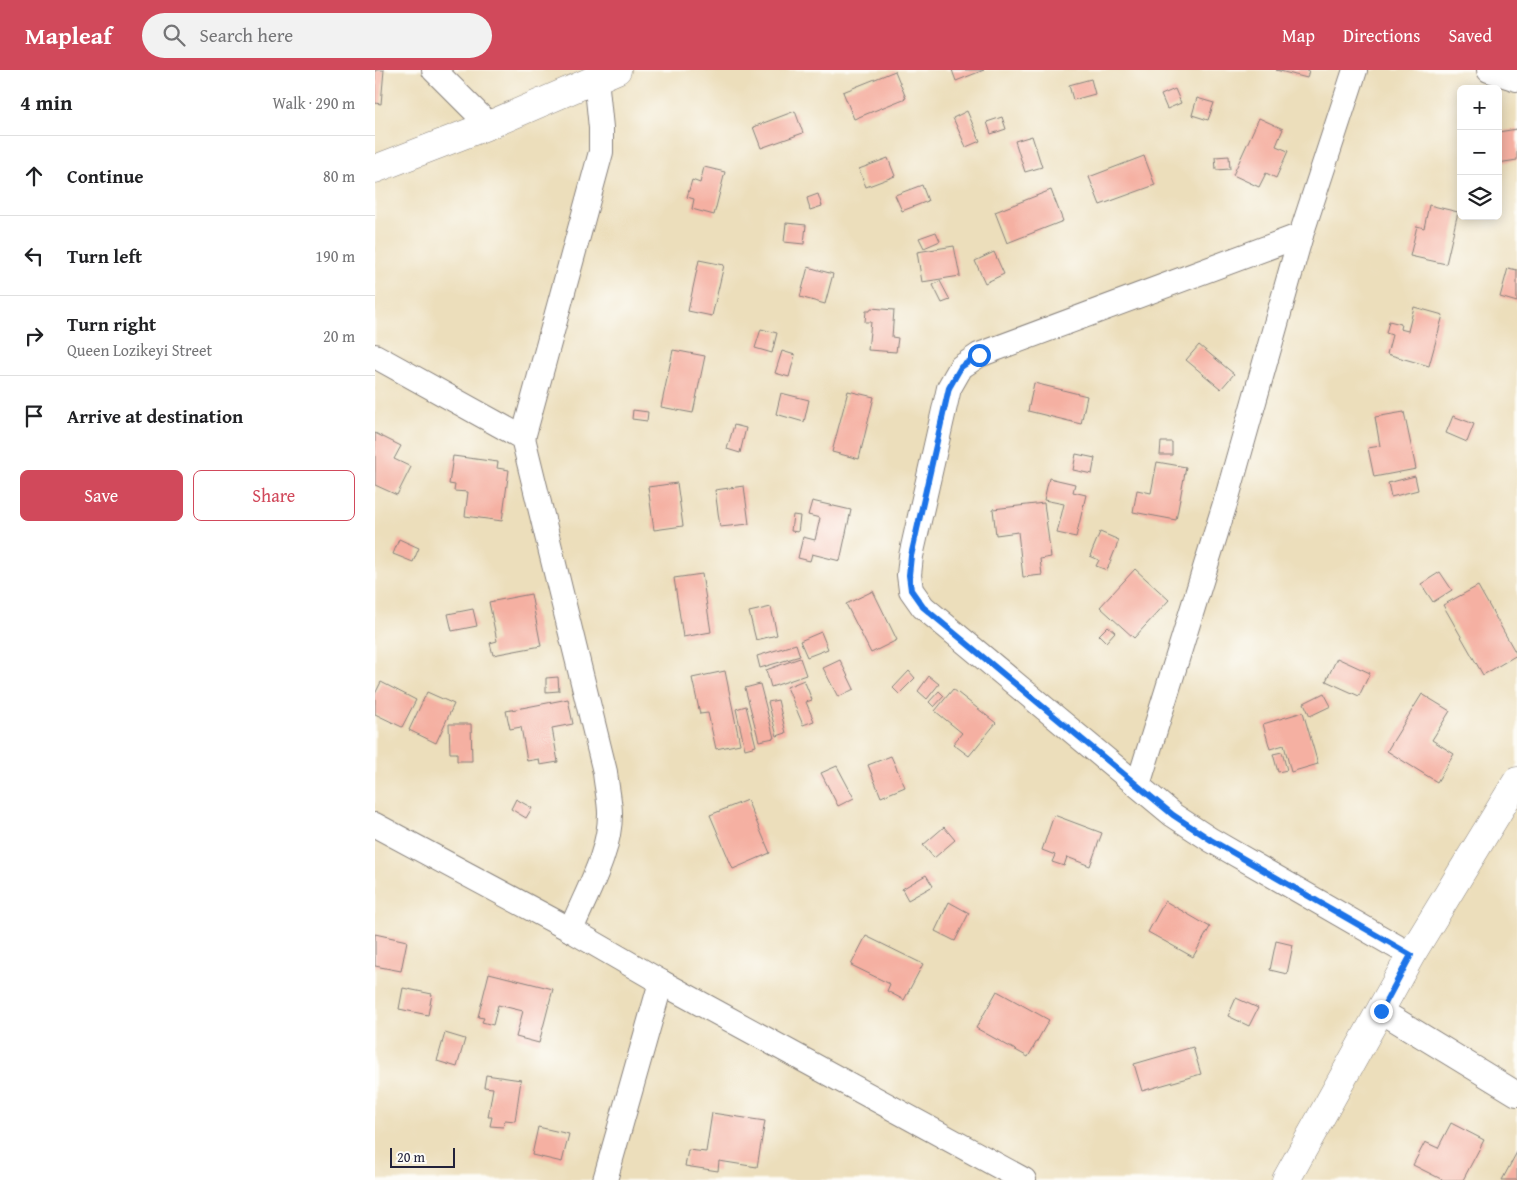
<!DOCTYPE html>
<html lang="en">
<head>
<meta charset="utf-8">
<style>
	:root { --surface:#fff; --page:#f2f2f2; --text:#202124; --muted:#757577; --line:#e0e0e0; --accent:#d1495b }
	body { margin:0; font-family:"Gentium Book Plus",serif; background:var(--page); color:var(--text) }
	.controls { position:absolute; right:15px; top:15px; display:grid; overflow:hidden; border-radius:8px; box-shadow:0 2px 12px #0003 }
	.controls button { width:45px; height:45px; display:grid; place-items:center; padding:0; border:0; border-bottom:1px solid var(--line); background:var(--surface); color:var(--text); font:25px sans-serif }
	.scale { position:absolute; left:15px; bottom:12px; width:65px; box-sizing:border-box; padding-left:5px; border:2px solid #22223b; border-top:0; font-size:14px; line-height:18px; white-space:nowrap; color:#22223b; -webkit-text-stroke:4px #fdfcf7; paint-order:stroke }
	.stop { position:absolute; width:15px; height:15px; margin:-11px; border:4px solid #1a73e8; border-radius:50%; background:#fff }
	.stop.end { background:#1a73e8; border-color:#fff; box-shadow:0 1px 5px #0008 }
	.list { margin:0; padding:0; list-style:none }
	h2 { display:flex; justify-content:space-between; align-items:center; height:65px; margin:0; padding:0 20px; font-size:21px }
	h2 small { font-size:16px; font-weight:400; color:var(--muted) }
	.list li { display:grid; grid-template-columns:32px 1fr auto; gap:15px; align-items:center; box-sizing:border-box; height:80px; padding:0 20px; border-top:1px solid var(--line) }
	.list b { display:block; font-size:19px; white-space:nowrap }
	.list p { margin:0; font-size:16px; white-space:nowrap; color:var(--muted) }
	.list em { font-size:16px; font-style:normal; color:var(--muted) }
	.actions { display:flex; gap:10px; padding:15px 20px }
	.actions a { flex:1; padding:11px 0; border:1px solid var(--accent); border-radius:8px; text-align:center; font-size:18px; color:var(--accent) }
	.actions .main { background:var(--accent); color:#fff }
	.icon { flex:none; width:28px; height:28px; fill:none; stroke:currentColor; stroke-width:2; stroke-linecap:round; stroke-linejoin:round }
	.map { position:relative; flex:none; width:1142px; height:1110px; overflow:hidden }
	header { display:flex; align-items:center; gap:30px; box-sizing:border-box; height:70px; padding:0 25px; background:var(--accent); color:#fff }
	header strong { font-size:24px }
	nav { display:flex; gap:28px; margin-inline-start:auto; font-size:18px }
	.search { width:350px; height:45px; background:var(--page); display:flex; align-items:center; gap:12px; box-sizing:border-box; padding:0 18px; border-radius:28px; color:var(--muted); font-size:19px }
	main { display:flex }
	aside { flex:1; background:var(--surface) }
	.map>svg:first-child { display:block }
	.building { fill:#f5b0a2 }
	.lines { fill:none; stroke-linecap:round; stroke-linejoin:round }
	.street-casing { stroke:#87807b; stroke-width:26 }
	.secondary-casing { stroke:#87807b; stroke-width:29 }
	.street { stroke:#fff; stroke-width:24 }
	.secondary { stroke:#fff; stroke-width:28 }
	.route { stroke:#1a73e8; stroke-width:6 }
</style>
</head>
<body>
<header>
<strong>Mapleaf</strong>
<div class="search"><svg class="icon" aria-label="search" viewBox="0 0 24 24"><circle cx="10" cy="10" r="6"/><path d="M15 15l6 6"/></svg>Search here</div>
<nav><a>Map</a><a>Directions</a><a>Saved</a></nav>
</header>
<main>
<aside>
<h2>4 min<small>Walk · 290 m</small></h2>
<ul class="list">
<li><svg class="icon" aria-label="ahead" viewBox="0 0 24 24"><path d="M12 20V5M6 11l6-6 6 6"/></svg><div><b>Continue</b></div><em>80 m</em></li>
<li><svg class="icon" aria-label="left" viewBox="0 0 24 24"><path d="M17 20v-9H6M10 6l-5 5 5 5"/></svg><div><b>Turn left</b></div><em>190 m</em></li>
<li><svg class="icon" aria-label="right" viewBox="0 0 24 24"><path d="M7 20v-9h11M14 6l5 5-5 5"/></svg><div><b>Turn right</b><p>Queen Lozikeyi Street</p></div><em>20 m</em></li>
<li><svg class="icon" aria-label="arrive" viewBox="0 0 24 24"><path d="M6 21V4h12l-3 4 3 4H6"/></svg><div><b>Arrive at destination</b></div></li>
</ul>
<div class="actions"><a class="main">Save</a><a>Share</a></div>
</aside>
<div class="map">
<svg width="1142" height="1110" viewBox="0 0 1142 1110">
	<rect width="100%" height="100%" fill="#fdfcf7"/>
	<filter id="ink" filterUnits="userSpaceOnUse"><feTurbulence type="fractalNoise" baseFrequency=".02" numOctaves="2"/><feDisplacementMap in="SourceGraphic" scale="10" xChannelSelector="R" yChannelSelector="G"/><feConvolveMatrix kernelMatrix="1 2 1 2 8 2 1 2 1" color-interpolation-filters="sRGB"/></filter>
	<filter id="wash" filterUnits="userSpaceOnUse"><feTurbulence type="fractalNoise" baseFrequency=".0096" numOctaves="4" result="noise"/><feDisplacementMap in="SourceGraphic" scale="20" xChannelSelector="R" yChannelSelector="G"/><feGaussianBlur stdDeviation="1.12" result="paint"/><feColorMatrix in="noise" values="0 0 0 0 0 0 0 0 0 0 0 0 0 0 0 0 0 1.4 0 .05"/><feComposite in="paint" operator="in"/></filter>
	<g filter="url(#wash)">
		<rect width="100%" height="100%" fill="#ecdebb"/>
		<g id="blocks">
			<g class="building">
				<polygon points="0,0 9,0 6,34 0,33"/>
				<polygon points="577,0 609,0 581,11"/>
				<polygon points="901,0 934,0 932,8"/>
				<polygon points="520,1 531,28 479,49 468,22"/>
				<polygon points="716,9 720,24 698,30 694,15"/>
				<polygon points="800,19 806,33 792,39 786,25"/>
				<polygon points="822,28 839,33 833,50 817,45"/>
				<polygon points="420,41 428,63 386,78 378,57"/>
				<polygon points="592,41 605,71 591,77 578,48"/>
				<polygon points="627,47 631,59 616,64 612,52"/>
				<polygon points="884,48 908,59 901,76 913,81 901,108 891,103 884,117 858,105"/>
				<polygon points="1142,59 1142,90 1123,93 1123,62"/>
				<polygon points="657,66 667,97 650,102 640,71"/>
				<polygon points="769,86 780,115 725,135 714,107"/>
				<polygon points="854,86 855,99 841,100 840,87"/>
				<polygon points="513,88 520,106 491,117 484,99"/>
				<polygon points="329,97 350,102 339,145 317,139 319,129 312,127 317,110 325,113"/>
				<polygon points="547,115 553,131 527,141 520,125"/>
				<polygon points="676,120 688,151 632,173 620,142"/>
				<polygon points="443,124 447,136 435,140 432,128"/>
				<polygon points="1054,135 1083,142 1071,194 1035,186 1042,156 1049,158"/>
				<polygon points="411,153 431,155 429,174 409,172"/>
				<polygon points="561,162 565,171 549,178 544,168"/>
				<polygon points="579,176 585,206 547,212 542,182"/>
				<polygon points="619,182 629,204 610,213 600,191"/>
				<polygon points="324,190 349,195 337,246 313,241"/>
				<polygon points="433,197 458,204 450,234 425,227"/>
				<polygon points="1133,198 1142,200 1142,232 1125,227"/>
				<polygon points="565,211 575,230 567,233 558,215"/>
				<polygon points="1039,237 1068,245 1054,296 1012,284 1017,265 1011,263 1014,251 1026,254 1025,259 1033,261"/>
				<polygon points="496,238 519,240 517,267 523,268 521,282 493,280 496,252 490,252 491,241 495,241"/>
				<polygon points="386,259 402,263 397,283 380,278"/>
				<polygon points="824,275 859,304 846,319 811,290"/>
				<polygon points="298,280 330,286 318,343 286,337"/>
				<polygon points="407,281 420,285 414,307 400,303"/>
				<polygon points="659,313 712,326 706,354 653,341"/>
				<polygon points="473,321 499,327 484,389 457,382"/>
				<polygon points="406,323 434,330 429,352 401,344"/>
				<polygon points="258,340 273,342 272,351 257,349"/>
				<polygon points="1029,342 1041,399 999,407 993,378 1005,376 1000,347"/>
				<polygon points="1078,346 1099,354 1092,372 1071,363"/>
				<polygon points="359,355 371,358 365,383 352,379"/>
				<polygon points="0,363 26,376 19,389 36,397 22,425 0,415"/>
				<polygon points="786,372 797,372 797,385 785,385"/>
				<polygon points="701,384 720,388 717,404 698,400"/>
				<polygon points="78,386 123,392 122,398 134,400 127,451 90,446 93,422 79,421 80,415 74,414"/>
				<polygon points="782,392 811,397 801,450 758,442 762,420 776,423"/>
				<polygon points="1040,406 1043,420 1016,427 1013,413"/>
				<polygon points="674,408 700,414 698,422 711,425 701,467 682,463 689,434 669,430"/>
				<polygon points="302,413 308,456 279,460 273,417"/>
				<polygon points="369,416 374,454 345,457 340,420"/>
				<polygon points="437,431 476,440 465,491 437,484 435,491 423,488 428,467 440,470 445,448 433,445"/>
				<polygon points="669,433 676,487 665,489 667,505 648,507 643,462 621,465 618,439"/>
				<polygon points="418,445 425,446 423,462 416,461"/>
				<polygon points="725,462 744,470 732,500 721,496 724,490 715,486"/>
				<polygon points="24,469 44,478 38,492 18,484"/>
				<polygon points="760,499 794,530 759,568 725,537"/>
				<polygon points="1065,502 1077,520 1058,532 1046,514"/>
				<polygon points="327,504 336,562 308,567 299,508"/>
				<polygon points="1103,516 1142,585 1108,605 1068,535"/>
				<polygon points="498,521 522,570 496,583 471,534"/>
				<polygon points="156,524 166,576 118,585 115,573 122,571 114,532"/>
				<polygon points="396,537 402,565 381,570 374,542"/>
				<polygon points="98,539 102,556 77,561 73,544"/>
				<polygon points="733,556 740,562 731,572 724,565"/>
				<polygon points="446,562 453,579 432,587 425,571"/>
				<polygon points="421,574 425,586 385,598 382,586"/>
				<polygon points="425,588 431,605 396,617 391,600"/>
				<polygon points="962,588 995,603 984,626 951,611"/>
				<polygon points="465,590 479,619 463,627 448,598"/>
				<polygon points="350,601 365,674 341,679 333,643 325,644 317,608"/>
				<polygon points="534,601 540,608 524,624 518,618"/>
				<polygon points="554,606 564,614 552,629 543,621"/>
				<polygon points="183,607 184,621 171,622 171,608"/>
				<polygon points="429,610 437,630 431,632 439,651 428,655 412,617"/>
				<polygon points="6,612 41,630 27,657 0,644 0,624"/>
				<polygon points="385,614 399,668 384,671 370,618"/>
				<polygon points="578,619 621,653 594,686 578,674 587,663 560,641"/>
				<polygon points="564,621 569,626 559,637 554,632"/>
				<polygon points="52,622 79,634 61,673 34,660"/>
				<polygon points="949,623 956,636 935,646 929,633"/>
				<polygon points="1047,624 1075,641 1057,670 1079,684 1062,712 1012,681"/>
				<polygon points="193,629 198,654 177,658 183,692 165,695 164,689 152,691 146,657 135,659 131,641"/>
				<polygon points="403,630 411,663 402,666 393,632"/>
				<polygon points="371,636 381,676 370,679 361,639"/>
				<polygon points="928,642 943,694 916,702 909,675 895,679 888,654"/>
				<polygon points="74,654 96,654 97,691 82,691 82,683 75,683"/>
				<polygon points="907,682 912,700 903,702 898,684"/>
				<polygon points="516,686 530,717 506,727 493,695"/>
				<polygon points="462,696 479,728 463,736 446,703"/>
				<polygon points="141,729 157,738 151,748 136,739"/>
				<polygon points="372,730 395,783 358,799 335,745"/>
				<polygon points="679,745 727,763 715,796 692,787 689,796 677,792 680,785 667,780"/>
				<polygon points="569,757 580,770 559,788 548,775"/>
				<polygon points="551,805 558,816 533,830 527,819"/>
				<polygon points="790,831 835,857 818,887 773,862"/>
				<polygon points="574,832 594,843 580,871 560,861"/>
				<polygon points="0,864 32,871 26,901 0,896"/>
				<polygon points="491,866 548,894 529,930 512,921 515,914 476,895"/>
				<polygon points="901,871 918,875 912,904 895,900"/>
				<polygon points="114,903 178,919 164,973 141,967 148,941 123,935 118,955 107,952 109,948 103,947"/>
				<polygon points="28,918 57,924 53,945 24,939"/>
				<polygon points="622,921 674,950 653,987 601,958"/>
				<polygon points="861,928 883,938 874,956 853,946"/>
				<polygon points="70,963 90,969 82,997 62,991"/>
				<polygon points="818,977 826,1004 767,1021 759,994"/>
				<polygon points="111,1005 146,1010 140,1051 130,1050 128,1057 115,1056 117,1047 113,1047 118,1018 109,1017"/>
				<polygon points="337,1043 390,1051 382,1097 344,1091 343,1101 310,1096 313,1080 331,1082"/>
				<polygon points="1076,1053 1109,1070 1088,1110 1068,1110 1038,1095 1050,1072 1063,1078"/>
				<polygon points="163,1057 194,1064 187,1092 157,1085"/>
				<polygon points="1142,1082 1142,1110 1127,1110"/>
			</g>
		</g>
	</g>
	<g filter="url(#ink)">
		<use href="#blocks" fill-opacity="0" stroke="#87807b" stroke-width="1"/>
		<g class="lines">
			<g class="street-casing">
				<g id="street">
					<polyline points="59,0 114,55"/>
					<polyline points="1114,0 1142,9"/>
					<polyline points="926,165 604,285 586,297 574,318 536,486 534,505 536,520 548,537 798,745 836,770 1036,885"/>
					<path d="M 0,286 L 148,368 L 230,702 C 231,715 235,730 235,744 C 235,784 211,823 196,860"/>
					<polyline points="148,368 226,82 226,58 221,8"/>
					<polyline points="763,715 853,424 926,165 980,0"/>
					<polyline points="0,755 196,860 286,912 649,1110"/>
					<polyline points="1006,941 1142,1024"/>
					<polyline points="230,1110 286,912"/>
				</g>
			</g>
			<g class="secondary-casing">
				<g id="secondary">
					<polyline points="0,99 114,55 242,0"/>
					<polyline points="911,1110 1036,885 1142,711"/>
				</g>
			</g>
			<use href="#street" class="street"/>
			<use href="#secondary" class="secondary"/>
		</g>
	</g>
	<g class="lines" filter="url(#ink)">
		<polyline class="route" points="604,285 586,297 574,318 536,486 534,505 536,520 548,537 798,745 836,770 1036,885 1006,941"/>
	</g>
</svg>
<div class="controls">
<button>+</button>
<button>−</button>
<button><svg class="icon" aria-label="layers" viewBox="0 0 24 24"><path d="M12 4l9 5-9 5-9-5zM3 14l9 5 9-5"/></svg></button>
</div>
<div class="scale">20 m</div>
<div class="stop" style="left:604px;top:285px"></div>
<div class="stop end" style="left:1006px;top:941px"></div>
</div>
</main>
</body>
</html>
